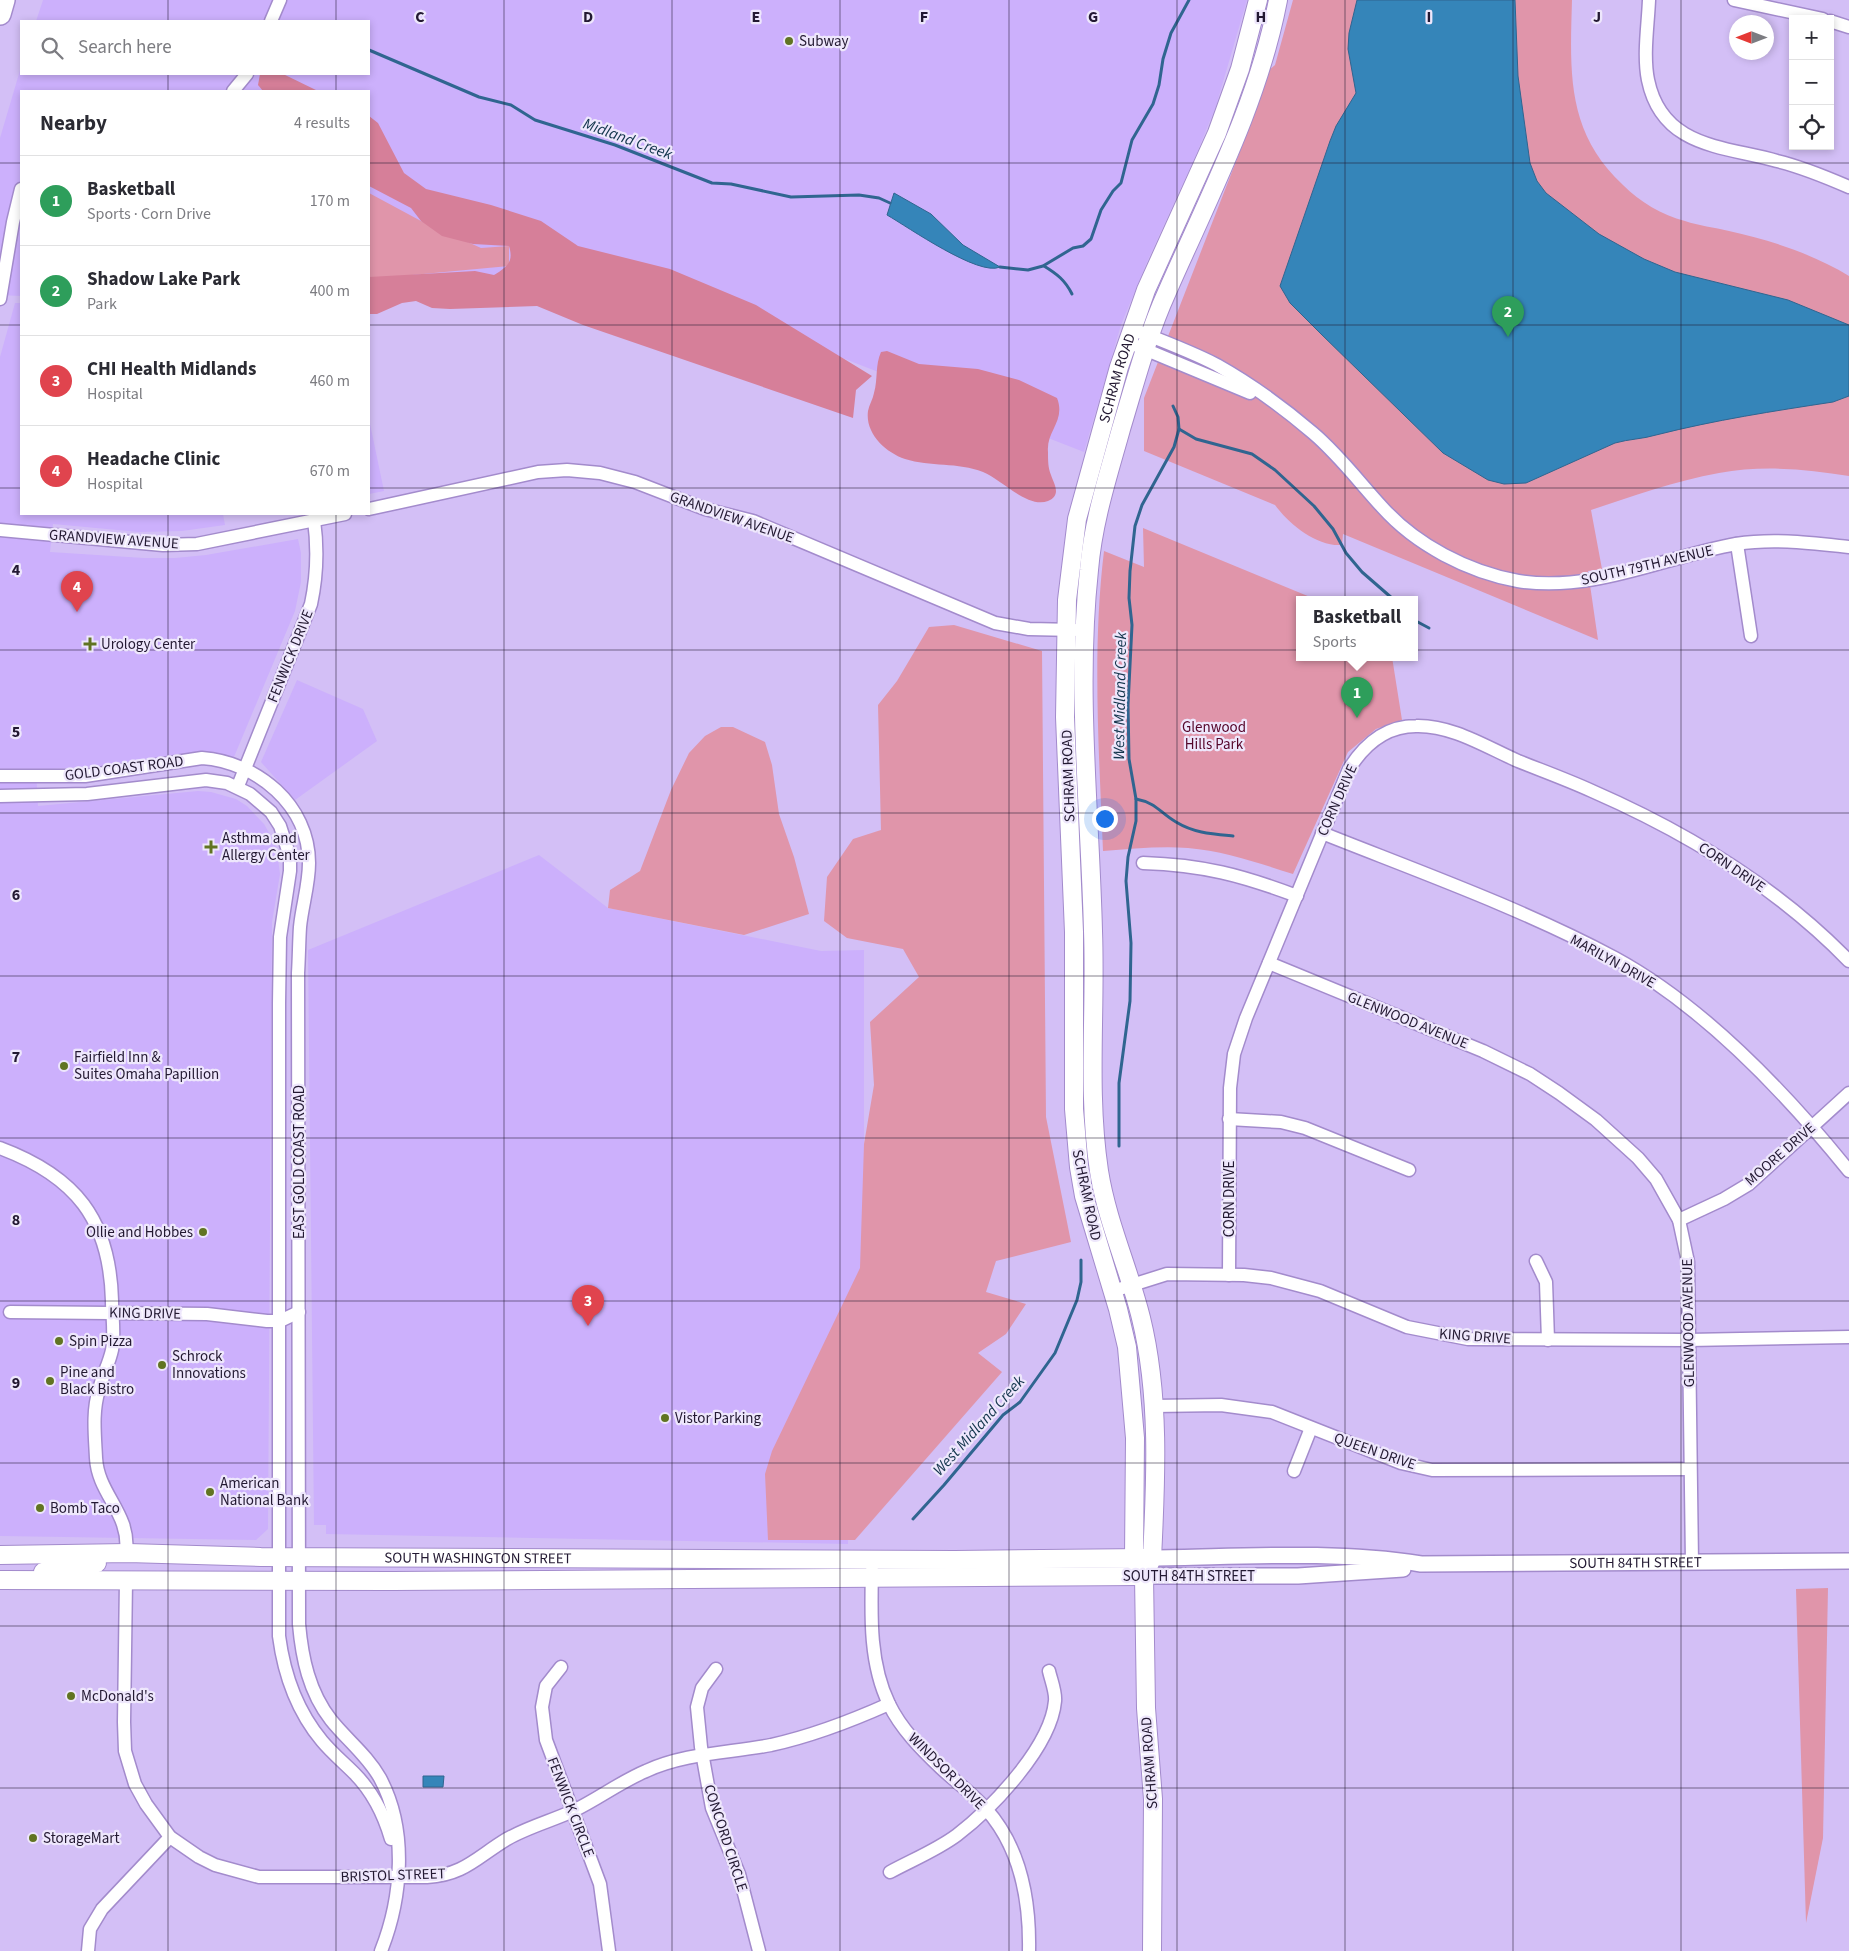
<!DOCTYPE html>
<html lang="en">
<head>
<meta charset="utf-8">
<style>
	:root { --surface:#fff; --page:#f7f7f7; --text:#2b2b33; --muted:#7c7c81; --line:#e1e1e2; --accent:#617422 }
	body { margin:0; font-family:"Source Sans 3",sans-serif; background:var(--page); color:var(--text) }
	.controls { position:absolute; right:15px; top:15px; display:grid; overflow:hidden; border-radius:0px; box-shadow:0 2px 8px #0003 }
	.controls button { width:45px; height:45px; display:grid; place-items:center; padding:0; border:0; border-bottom:1px solid var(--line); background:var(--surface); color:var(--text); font:25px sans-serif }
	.compass { position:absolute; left:1729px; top:15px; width:45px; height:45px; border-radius:50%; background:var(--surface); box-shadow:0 2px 8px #0003; rotate:270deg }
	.you { position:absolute; left:1104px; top:818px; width:18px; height:18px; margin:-12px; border:4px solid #fff; border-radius:50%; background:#1a73e8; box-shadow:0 0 0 8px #1a73e833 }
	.badge { display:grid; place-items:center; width:32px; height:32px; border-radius:50%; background:var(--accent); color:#fff; font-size:16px; font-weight:700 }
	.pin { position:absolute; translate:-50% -41px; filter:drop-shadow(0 1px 2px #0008) }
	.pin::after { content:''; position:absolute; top:26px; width:18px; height:15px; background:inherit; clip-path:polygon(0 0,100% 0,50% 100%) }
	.popup { position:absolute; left:1296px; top:596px; width:122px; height:65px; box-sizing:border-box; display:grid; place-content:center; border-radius:0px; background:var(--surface); filter:drop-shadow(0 1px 4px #0005); font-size:16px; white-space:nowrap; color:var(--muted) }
	.popup b { font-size:19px; color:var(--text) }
	.popup::after { content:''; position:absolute; left:50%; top:100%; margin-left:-10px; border:10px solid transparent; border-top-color:var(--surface) }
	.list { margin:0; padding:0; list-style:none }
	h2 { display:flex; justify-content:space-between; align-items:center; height:65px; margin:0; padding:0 20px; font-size:21px }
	h2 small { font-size:16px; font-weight:400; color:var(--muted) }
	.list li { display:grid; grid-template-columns:32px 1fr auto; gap:15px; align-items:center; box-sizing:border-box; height:90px; padding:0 20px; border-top:1px solid var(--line) }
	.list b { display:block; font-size:19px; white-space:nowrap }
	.list p { margin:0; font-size:16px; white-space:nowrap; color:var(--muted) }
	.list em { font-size:16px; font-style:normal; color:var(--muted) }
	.icon { flex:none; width:28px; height:28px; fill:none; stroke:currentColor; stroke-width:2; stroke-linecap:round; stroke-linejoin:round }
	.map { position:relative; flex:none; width:1849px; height:1951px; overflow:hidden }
	.search { position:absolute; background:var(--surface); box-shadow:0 2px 8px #0003; left:20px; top:20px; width:350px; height:55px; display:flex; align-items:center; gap:12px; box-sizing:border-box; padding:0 18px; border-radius:0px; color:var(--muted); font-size:19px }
	.panel { position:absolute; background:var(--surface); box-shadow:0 2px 8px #0003; left:20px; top:90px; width:350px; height:425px; border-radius:0px }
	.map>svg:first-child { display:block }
	.built { fill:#ccb0fc }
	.green { fill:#e095aa }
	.forest { fill:#d67f99 }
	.water { fill:#3585b9; stroke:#306590 }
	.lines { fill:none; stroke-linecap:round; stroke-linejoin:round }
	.stream { stroke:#306590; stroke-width:3 }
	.minor-casing { stroke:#a38bcc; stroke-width:15 }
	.tertiary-casing { stroke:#a38bcc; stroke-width:18 }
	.secondary-casing { stroke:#a38bcc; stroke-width:20 }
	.trunk-casing { stroke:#a38bcc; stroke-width:24 }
	.minor { stroke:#fff; stroke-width:12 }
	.tertiary { stroke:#fff; stroke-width:15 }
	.secondary { stroke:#fff; stroke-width:18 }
	.trunk { stroke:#fff; stroke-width:21 }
	.grid { fill:none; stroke:#231932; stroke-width:1; stroke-opacity:0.55 }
	.poi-dot { fill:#617422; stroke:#eee7fc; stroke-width:2 }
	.labels { text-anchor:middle; stroke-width:4.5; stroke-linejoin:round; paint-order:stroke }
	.poi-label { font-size:15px; fill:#231932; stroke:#eee7fc; text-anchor:start }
	.street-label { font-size:15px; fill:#231932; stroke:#eee7fc }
	.park-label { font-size:15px; fill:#550529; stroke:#eee7fc }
	.water-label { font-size:16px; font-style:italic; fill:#13354c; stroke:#eee7fc }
	.grid-label { font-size:16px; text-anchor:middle; font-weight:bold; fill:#231932; stroke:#eee7fc; stroke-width:4.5; stroke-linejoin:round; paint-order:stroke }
</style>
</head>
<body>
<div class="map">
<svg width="1849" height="1951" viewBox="0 0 1849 1951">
	<rect width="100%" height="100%" fill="#d3bff6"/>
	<g class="built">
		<polygon points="43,0 1247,0 1216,106 1196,155 1147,262 1121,325 1084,452 701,303 369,300 369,91 21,91 21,296 0,295 0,138 21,67 21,74 369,74 369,21 36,21"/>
		<polygon points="15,303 21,303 21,514 223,514 225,525 182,531 139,532 53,524 50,552 144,558 175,558 206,555 298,539 301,553 301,582 295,611 234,757 211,754 189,754 113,765 36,770 38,806 198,791 211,792 236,799 247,806 264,824 276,845 280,874 272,922 268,1529 256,1540 0,1536 0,357"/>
		<polygon points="369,419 384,491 369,494"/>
		<polygon points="297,680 363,709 377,741 295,800 261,762"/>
		<polygon points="539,855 608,908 821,951 864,950 864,1508 848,1509 848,1544 326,1534 326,1525 314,1525 308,950"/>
	</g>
	<g class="green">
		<path d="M 1293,0 L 1572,0 C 1570,72 1566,132 1623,185 C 1640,202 1662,215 1685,221 C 1699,226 1714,227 1729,231 C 1770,240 1813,254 1849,276 L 1849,476 C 1807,469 1762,465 1719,473 C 1675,481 1633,496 1591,510 L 1602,569 L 1588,571 L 1598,640 L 1343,534 L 1342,545 C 1317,547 1289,524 1275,505 L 1144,451 L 1144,398 L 1242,146 L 1269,70 L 1275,65 Z"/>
		<polygon points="369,193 421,221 481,248 509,246 509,266 369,279"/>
		<path d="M 1143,528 L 1315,599 L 1300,599 L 1300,657 L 1392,657 L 1402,720 L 1376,729 L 1348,752 L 1293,874 C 1258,863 1224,851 1188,848 C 1159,846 1131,849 1103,851 C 1099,752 1092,650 1104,551 L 1144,567 Z"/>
		<polygon points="954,625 1042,651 1046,1117 1071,1242 996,1261 986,1292 1026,1304 1006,1334 978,1353 1002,1372 855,1540 768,1540 765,1474 772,1451 860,1268 864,1144 874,1085 870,1022 919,977 903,949 847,938 824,921 827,877 853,839 881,830 878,705 897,681 929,627"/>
		<polygon points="721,727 733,727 765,742 772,765 779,814 794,857 809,914 744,935 608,908 610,890 640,871 671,790 689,753 705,736"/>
		<polygon points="1828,1588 1823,1838 1806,1923 1796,1589"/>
	</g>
	<g class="forest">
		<polygon points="260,74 283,74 318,91 263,91 258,85"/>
		<path d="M 369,116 L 378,123 L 404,173 L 426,189 L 491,205 L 541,221 L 578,246 L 670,269 L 756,305 L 872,376 L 856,390 L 853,418 L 583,325 L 537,306 L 450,309 L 432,308 L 416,301 L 402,303 L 377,314 L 369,314 L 369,277 L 475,271 L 494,275 C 507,267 514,262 509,246 L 473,244 L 442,236 L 421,221 L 411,208 L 369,186 Z"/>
		<path d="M 887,351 L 919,364 L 978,369 L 1019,380 L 1057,398 C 1066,421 1046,431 1048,452 C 1048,460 1048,468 1051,475 C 1054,484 1062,495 1048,501 C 1028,509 1001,479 983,472 C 958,462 930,467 905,459 C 885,452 865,433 868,411 C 869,405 873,399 874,393 C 878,379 875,365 881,352 Z"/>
	</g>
	<g class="water">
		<path d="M 1357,0 L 1515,0 L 1518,76 L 1530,163 L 1537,181 L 1546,193 L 1599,234 L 1644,259 L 1675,272 L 1788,300 L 1849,325 L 1849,396 L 1833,402 C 1774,411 1715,420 1656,435 C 1643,439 1629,439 1615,443 L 1526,483 L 1504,484 L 1488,480 L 1443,453 L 1321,334 L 1290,303 L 1280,286 L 1330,141 L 1336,126 L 1356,93 L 1348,49 L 1349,33 Z"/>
		<path d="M 894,193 L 931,214 L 963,245 L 1000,267 C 979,277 908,227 887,215 Z"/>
		<polygon points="423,1776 444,1776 443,1787 423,1787"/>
	</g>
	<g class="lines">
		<g class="stream">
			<polyline points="369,50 479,97 511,105 535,120 615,145 712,183 731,184 791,197 859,195 879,198 890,203"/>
			<path d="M 1044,266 C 1057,274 1065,280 1072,294"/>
			<polyline points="1000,267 1028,270 1043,266 1073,248 1083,246 1091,239 1101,210 1113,191 1121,183 1132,140 1153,104 1159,85 1163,59 1171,33 1189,0"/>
			<polyline points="1179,429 1196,439 1252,454 1275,470 1314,506 1333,529 1346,553 1362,572 1393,599"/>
			<polyline points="1414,620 1429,628"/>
			<path d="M 1136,799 C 1157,803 1160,813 1176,822 C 1194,833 1212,834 1233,836"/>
			<polyline points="1119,1146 1119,1083 1130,1001 1131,943 1126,881 1128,857 1136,821 1136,799 1129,759 1128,705 1132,625 1129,598 1130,571 1135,526 1142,505 1174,447 1179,429 1178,417 1173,406"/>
			<polyline points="913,1519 944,1485 1003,1415 1020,1402 1055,1353 1077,1300 1081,1282 1081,1260"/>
		</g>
		<g class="minor-casing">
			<g id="minor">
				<path d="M 1649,0 C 1648,25 1643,55 1648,80 C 1662,148 1724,146 1777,161 C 1802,167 1826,177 1849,187"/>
				<polyline points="1734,0 1823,19"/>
				<polyline points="271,21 280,0"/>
				<polyline points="1830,21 1849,27"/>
				<polyline points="233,91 247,74"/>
				<polyline points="0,299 13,222 21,189"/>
				<path d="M 1132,329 C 1160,340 1190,351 1217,365 C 1249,383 1285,409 1313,433 C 1339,455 1359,482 1382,507 C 1416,545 1468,572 1518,581 C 1593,593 1664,557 1736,544 C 1774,538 1811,543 1849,547"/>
				<polyline points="1137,346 1250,393"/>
				<polyline points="369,509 538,472 567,470 600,473 635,482 705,509 753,521 995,623 1029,629 1075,630"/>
				<polyline points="0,530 163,545 197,544 345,514"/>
				<polyline points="1737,544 1751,636"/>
				<path d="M 0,776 L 85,776 L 202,758 C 257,762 309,805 309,863 C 309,885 302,906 300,927 C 299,942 299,958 298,973 L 299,1624 C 302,1658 309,1692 331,1720 C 347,1740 367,1755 380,1778 C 408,1830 402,1898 381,1951"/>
				<path d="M 238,786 L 311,604 C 317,576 318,549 314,520"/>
				<path d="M 0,796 L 87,794 L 206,780 L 227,783 L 250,794 L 271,812 L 280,826 L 290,857 L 290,871 L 280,937 L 279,1003 L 279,1636 C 284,1674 297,1711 322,1741 C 332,1753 343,1762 354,1773 C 372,1791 384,1815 391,1839"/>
				<path d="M 1322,833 C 1420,872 1521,908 1615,958 C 1705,1007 1785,1092 1849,1171"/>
				<path d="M 1143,863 C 1203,865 1241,875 1297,896"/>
				<polyline points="1269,963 1483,1051 1530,1074 1559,1093 1596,1120 1638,1158 1656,1179 1679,1220 1688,1262 1692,1563"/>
				<polyline points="1229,1119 1281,1122 1305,1128 1409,1170"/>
				<path d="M 0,1148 C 75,1176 110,1219 112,1301 C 112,1317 115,1334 112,1350 C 109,1364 102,1376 99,1390 C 92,1411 95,1436 96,1458 C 98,1495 131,1513 126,1553"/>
				<polyline points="1679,1220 1724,1199 1749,1184 1849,1093"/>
				<polyline points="1536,1261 1546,1282 1548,1340"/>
				<path d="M 1229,1275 L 1230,1088 L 1234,1054 L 1246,1018 L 1349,769 C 1364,745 1386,726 1416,726 C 1452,725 1486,747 1518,761 C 1543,771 1568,780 1592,791 C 1686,832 1777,887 1849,961"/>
				<polyline points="1113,1291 1167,1274 1244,1275 1271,1278 1320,1291 1407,1327 1468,1339 1689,1340 1849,1337"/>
				<polyline points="10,1312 207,1314 267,1321 280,1321 299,1312"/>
				<polyline points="1154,1406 1221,1405 1272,1412 1401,1463 1432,1470 1690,1469"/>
				<polyline points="1294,1471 1311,1428"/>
				<path d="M 872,1570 C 871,1614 869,1663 889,1704 C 901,1729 922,1750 941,1768 C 956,1782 973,1794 986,1809 C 1021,1848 1030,1900 1029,1951"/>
				<path d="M 126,1580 L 124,1722 L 125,1751 L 135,1784 L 146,1804 L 170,1837 L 199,1857 L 215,1865 L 259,1877 L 427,1877 C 464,1875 477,1857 507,1839 C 528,1827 551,1821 573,1811 C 598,1799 620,1782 646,1771 C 685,1753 729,1753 771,1745 C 812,1736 851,1721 889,1704"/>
				<polyline points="561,1667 546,1686 542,1707 546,1740 600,1884 609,1951"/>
				<polyline points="716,1669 702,1688 697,1707 701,1747 712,1808 739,1874 759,1951"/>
				<path d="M 890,1872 C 912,1860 937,1850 957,1835 C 992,1808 1051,1747 1055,1701 C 1056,1692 1051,1680 1049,1671"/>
				<polyline points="88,1951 90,1929 102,1909 170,1837"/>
			</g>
		</g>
		<g class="tertiary-casing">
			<g id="tertiary">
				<path id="s1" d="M 1152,1558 C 1241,1557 1333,1550 1421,1564 L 1849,1561"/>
				<polyline points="1144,1576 1298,1576 1403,1569"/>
			</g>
		</g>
		<g class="secondary-casing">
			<g id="secondary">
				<path id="s2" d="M 0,1555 L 128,1553 L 261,1557 L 955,1560 L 1146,1558"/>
				<polyline points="43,1572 97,1563"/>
				<path id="s3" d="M 1144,1576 L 1134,1558 L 1135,1438 L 1127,1347 L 1118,1309 L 1084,1196 L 1079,1167 L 1074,1109 L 1074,932 L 1065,717 L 1067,600 L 1077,519 L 1119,367 L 1146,290 L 1217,133 L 1240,69 L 1258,0"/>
				<polyline points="0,1580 393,1581 1144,1576"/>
				<path d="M 1152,1951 L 1153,1799 L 1146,1708 L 1144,1576 L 1152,1558 C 1156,1479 1160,1395 1141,1318 C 1129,1269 1107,1222 1099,1171 C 1087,1092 1096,1011 1093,931 C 1090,811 1076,690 1089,570 C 1093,521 1108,476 1121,429 C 1135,383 1147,336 1167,292 C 1209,196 1258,104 1278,0"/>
			</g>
		</g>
		<g class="trunk-casing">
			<polyline id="trunk" points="0,14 4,0"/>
		</g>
		<use href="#minor" class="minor"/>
		<use href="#tertiary" class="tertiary"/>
		<use href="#secondary" class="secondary"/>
		<use href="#trunk" class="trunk"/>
	</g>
	<path class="grid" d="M 168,0 L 168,21M 336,0 L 336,21M 504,0 L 504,1951M 672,0 L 672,1951M 840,0 L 840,1951M 1009,0 L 1009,1951M 1177,0 L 1177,1951M 1345,0 L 1345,1951M 1513,0 L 1513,1951M 1681,0 L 1681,1951M 168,74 L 168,91M 336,74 L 336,91M 0,163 L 21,163M 369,163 L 1849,163M 0,325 L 21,325M 369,325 L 1849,325M 0,488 L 21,488M 369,488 L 1849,488M 168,514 L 168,1951M 336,514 L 336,1951M 0,650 L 1849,650M 0,813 L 1849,813M 0,976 L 1849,976M 0,1138 L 1849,1138M 0,1301 L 1849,1301M 0,1463 L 1849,1463M 0,1626 L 1849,1626M 0,1788 L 1849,1788"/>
	<g class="poi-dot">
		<circle cx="789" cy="41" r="5"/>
		<path d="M87.5 636.5h5v5h5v5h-5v5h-5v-5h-5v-5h5z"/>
		<path d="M208.5 839.5h5v5h5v5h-5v5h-5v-5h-5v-5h5z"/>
		<circle cx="64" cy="1066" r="5"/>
		<circle cx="203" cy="1232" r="5"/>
		<circle cx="59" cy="1341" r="5"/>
		<circle cx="162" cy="1365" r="5"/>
		<circle cx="50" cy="1381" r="5"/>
		<circle cx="665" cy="1418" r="5"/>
		<circle cx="210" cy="1492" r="5"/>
		<circle cx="40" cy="1508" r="5"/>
		<circle cx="71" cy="1696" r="5"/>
		<circle cx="33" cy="1838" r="5"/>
	</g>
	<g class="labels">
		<g class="poi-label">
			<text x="799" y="46">Subway</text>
			<text x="101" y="649">Urology Center</text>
			<text x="222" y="843">Asthma and<tspan x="222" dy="17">Allergy Center</tspan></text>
			<text x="74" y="1062">Fairfield Inn &amp;<tspan x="74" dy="17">Suites Omaha Papillion</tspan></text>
			<text x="193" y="1237" text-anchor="end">Ollie and Hobbes</text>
			<text x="69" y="1346">Spin Pizza</text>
			<text x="172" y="1361">Schrock<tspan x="172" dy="17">Innovations</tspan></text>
			<text x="60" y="1377">Pine and<tspan x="60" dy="17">Black Bistro</tspan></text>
			<text x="675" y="1423">Vistor Parking</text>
			<text x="220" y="1488">American<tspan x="220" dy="17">National Bank</tspan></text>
			<text x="50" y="1513">Bomb Taco</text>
			<text x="81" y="1701">McDonald's</text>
			<text x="43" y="1843">StorageMart</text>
		</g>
		<g class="street-label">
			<text dy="5" stroke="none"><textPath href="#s3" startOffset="1214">SCHRAM ROAD</textPath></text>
			<text transform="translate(732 517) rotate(19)" y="5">GRANDVIEW AVENUE</text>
			<text transform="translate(114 539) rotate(4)" y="5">GRANDVIEW AVENUE</text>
			<text transform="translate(1647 565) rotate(-13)" y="5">SOUTH 79TH AVENUE</text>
			<text transform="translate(290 656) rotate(-68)" y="5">FENWICK DRIVE</text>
			<text transform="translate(124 768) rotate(-7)" y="5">GOLD COAST ROAD</text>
			<text transform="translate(1068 776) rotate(-92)" y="5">SCHRAM ROAD</text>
			<text transform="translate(1337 800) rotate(-66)" y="5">CORN DRIVE</text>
			<text transform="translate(1732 867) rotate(34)" y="5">CORN DRIVE</text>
			<text transform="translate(1613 961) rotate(29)" y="5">MARILYN DRIVE</text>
			<text transform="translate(1408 1020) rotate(22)" y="5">GLENWOOD AVENUE</text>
			<text transform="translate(1780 1154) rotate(-41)" y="5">MOORE DRIVE</text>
			<text transform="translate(299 1162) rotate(-90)" y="5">EAST GOLD COAST ROAD</text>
			<text transform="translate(1087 1195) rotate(78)" y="5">SCHRAM ROAD</text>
			<text transform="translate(1229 1199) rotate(-90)" y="5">CORN DRIVE</text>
			<text transform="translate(145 1313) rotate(1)" y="5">KING DRIVE</text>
			<text transform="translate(1688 1323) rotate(-91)" y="5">GLENWOOD AVENUE</text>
			<text transform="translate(1475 1336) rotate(4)" y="5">KING DRIVE</text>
			<text transform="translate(1375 1451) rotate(19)" y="5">QUEEN DRIVE</text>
			<text dy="5" stroke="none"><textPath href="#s2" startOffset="478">SOUTH WASHINGTON STREET</textPath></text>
			<text dy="5" stroke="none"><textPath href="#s1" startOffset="484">SOUTH 84TH STREET</textPath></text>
			<text x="1189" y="1581">SOUTH 84TH STREET</text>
			<text transform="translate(1149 1763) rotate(-94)" y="5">SCHRAM ROAD</text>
			<text transform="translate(947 1771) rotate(45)" y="5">WINDSOR DRIVE</text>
			<text transform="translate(571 1807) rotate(69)" y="5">FENWICK CIRCLE</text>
			<text transform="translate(726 1838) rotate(72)" y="5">CONCORD CIRCLE</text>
			<text transform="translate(393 1875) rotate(-2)" y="5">BRISTOL STREET</text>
		</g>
		<g class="park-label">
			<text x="1214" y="732">Glenwood<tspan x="1214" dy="17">Hills Park</tspan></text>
		</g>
		<g class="water-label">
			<text transform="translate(628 138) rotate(20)" y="6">Midland Creek</text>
			<text transform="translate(1119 696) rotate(-89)" y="6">West Midland Creek</text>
			<text transform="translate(978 1425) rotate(-48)" y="6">West Midland Creek</text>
		</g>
	</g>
	<g class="grid-label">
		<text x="420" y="22">C</text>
		<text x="588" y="22">D</text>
		<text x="756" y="22">E</text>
		<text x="924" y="22">F</text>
		<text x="1093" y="22">G</text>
		<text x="1261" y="22">H</text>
		<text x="1429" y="22">I</text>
		<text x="1597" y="22">J</text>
		<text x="16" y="575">4</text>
		<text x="16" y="737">5</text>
		<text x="16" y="900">6</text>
		<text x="16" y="1062">7</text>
		<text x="16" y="1225">8</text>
		<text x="16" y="1388">9</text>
	</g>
</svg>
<div class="controls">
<button>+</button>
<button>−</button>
<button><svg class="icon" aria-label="locate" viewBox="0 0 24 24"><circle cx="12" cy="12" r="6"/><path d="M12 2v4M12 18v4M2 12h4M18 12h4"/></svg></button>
</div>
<svg class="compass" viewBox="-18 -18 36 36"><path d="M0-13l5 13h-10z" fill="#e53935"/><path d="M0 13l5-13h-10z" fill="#7c7c81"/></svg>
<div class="you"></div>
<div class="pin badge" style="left:1357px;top:718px;background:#2e9e5b">1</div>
<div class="popup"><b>Basketball</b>Sports</div>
<div class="pin badge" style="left:1508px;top:337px;background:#2e9e5b">2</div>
<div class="pin badge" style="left:588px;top:1326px;background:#e0444e">3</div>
<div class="pin badge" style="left:77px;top:612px;background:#e0444e">4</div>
<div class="search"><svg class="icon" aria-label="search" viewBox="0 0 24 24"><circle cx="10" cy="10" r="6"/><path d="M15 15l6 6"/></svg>Search here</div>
<section class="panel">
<h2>Nearby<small>4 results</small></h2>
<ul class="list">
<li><span class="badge" style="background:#2e9e5b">1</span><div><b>Basketball</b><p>Sports · Corn Drive</p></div><em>170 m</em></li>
<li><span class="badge" style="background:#2e9e5b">2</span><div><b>Shadow Lake Park</b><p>Park</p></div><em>400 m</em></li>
<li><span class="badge" style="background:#e0444e">3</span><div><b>CHI Health Midlands</b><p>Hospital</p></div><em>460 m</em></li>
<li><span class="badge" style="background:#e0444e">4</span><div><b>Headache Clinic</b><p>Hospital</p></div><em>670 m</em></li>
</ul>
</section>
</div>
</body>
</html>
